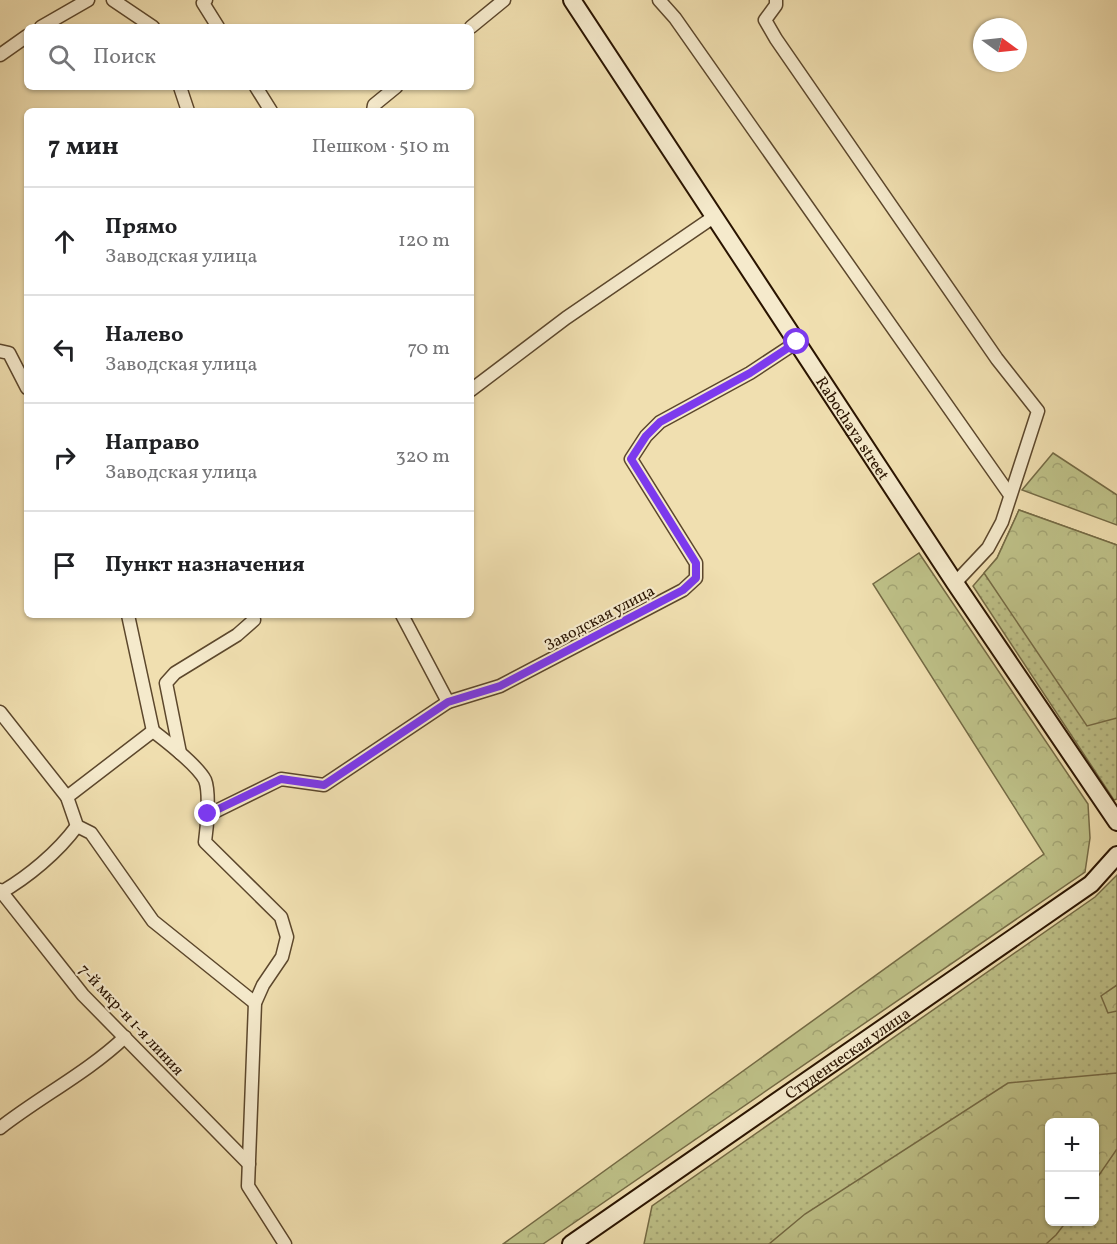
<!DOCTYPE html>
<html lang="ru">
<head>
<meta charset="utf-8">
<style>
	:root { --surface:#fff; --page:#f2f2f2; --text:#202124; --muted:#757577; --line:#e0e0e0 }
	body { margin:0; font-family:Vollkorn,serif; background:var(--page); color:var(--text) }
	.controls { position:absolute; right:18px; bottom:18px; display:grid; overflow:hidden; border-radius:9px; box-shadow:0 2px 4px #0004 }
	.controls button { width:54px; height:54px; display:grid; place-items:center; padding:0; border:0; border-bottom:2px solid var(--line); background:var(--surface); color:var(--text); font:30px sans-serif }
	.compass { position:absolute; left:973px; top:18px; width:54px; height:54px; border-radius:50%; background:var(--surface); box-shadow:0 2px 4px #0004; rotate:105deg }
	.stop { position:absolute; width:18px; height:18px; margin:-14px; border:4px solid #7c3aed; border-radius:50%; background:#fff }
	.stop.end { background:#7c3aed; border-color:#fff; box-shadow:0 2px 6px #0008 }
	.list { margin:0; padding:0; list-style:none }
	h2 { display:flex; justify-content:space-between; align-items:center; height:78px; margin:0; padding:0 24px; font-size:26px }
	h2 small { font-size:20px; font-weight:400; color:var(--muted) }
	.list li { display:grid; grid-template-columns:39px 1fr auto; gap:18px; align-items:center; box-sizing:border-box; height:108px; padding:0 24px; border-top:2px solid var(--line) }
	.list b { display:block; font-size:22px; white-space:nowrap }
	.list p { margin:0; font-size:20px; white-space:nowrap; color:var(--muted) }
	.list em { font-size:20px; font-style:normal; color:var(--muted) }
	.icon { flex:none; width:33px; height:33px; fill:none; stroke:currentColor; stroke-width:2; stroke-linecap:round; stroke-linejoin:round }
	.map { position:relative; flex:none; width:1117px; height:1244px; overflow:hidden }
	.search { position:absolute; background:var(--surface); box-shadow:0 2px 4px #0004; left:24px; top:24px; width:450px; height:66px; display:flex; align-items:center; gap:15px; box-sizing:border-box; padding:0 21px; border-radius:9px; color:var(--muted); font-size:22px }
	.panel { position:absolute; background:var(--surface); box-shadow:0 2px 4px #0004; left:24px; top:108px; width:450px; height:510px; border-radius:9px }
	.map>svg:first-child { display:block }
	.grass { fill:url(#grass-dots); stroke:#746a44; stroke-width:1.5; fill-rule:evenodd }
	.forest { fill:url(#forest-crowns); stroke:#746a44; stroke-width:1.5 }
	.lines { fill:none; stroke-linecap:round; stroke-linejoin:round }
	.street-casing { stroke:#5c472c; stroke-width:15 }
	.secondary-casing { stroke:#2a1400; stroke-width:20 }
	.street { stroke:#f5eacc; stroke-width:12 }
	.secondary { stroke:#f5eacc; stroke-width:16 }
	.route { stroke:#7c3aed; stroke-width:8 }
	.labels { text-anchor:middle; stroke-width:4.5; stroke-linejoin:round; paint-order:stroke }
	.street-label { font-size:16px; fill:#2a1400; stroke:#f5eacc }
</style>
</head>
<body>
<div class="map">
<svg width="1117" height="1244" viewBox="0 0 1117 1244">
	<defs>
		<pattern id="grass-dots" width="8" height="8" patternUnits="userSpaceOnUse" patternTransform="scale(1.5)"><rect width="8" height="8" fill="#bec188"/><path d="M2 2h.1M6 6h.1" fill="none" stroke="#a3a574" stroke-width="1.8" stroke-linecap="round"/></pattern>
		<pattern id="forest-crowns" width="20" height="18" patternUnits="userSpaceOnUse" patternTransform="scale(1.5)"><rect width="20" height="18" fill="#bec188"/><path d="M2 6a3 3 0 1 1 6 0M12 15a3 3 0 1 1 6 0" fill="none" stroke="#a3a574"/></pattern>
	</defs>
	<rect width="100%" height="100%" fill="#f0dfb0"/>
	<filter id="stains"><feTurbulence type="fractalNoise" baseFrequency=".00333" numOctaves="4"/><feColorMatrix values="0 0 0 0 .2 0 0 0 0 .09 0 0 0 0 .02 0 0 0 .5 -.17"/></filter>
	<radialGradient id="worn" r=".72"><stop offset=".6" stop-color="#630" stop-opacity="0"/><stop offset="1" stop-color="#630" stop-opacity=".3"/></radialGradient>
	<g class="grass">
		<polygon points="1019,510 1117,545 1117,799 1114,800 973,586 997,558"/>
		<path d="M 1117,875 L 1117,1244 L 644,1244 L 652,1206 L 1095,897 ZM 1050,1122 L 1094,1122 L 1094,1222 L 1050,1222 Z"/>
	</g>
	<g class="forest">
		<polygon points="1053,453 1117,495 1117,525 1022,490"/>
		<polygon points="1019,510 1117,545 1117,718 1087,726 984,573 997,558"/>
		<polygon points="919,553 1088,804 1090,838 1085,872 543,1244 503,1244 1044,854 873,584"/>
		<polygon points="1117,985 1117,1011 1108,1013 1101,996"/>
		<polygon points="1117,1073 1117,1149 1095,1181 1094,1122 1050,1122 1050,1222 1066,1222 1056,1235 1046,1244 769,1244 805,1214 1008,1083"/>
	</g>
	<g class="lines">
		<g class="street-casing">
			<g id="street">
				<polyline points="113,0 153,27"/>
				<polyline points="206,0 203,3 218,27"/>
				<polyline points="659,0 675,18 1010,495"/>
				<polyline points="776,0 776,5 765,20 776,39 997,359 1038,411 1002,522 988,548 955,583"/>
				<polyline points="41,27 88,0"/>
				<polyline points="471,27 504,0"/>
				<polyline points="0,55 27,36"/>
				<polyline points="180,87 188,111"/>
				<polyline points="256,87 271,111"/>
				<polyline points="373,111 374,105 396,87"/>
				<polyline points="0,351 9,353 27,388"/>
				<polyline points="471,390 566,318 715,216"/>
				<polyline points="128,615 153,731"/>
				<polyline points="402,615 448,702"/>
				<polyline points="0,712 67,797 77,826 91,833 153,921 255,1003"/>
				<path d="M 153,731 C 166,741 198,766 205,780 C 210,792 207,828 205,842 L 281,917 L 287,937 L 282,957 L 263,985 L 255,1003 L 248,1186 L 285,1244"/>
				<polyline points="180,753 166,683 175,673 237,635 254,620 253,615"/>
				<polyline points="67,797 153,731"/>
				<polyline points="208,815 281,779 324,785 448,702 500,686 683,590 696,578 696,563 631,459 646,436 660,422 750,373 797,342"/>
				<polyline points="0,890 83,995 249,1164"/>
				<path d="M 0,893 C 28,877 58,852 77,826"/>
				<path d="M 0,1128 C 41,1096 87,1073 125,1037"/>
			</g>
		</g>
		<g class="secondary-casing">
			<g id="secondary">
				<path id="s1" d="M 572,0 L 955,583 L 1117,822"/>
				<path id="s2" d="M 571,1244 L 1091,884 L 1117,855"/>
			</g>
		</g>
		<use href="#street" class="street"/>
		<use href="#secondary" class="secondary"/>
	</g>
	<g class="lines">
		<polyline class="route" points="208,814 281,779 324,785 448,702 500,686 683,590 696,578 696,563 631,459 646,436 660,422 750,373 797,342"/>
	</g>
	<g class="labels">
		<g class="street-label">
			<text dy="6" stroke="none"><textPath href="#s1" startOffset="512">Rabochaya street</textPath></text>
			<text transform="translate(599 617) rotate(-28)" y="6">Заводская улица</text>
			<text transform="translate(132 1019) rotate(47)" y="6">7-й мкр-н 1-я линия</text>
			<text dy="6" stroke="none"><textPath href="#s2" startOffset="336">Студенческая улица</textPath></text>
		</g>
	</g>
	<rect width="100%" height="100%" filter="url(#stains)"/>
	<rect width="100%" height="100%" fill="url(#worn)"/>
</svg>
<div class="controls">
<button>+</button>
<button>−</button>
</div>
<svg class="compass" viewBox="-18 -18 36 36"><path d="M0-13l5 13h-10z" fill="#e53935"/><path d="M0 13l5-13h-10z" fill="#757577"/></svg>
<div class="stop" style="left:797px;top:342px"></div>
<div class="stop end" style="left:208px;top:814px"></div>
<div class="search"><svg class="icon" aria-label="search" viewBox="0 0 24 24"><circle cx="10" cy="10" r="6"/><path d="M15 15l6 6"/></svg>Поиск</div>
<section class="panel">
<h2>7 мин<small>Пешком · 510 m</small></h2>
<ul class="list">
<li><svg class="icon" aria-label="ahead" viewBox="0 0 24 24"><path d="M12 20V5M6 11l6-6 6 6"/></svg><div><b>Прямо</b><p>Заводская улица</p></div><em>120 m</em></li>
<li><svg class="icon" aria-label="left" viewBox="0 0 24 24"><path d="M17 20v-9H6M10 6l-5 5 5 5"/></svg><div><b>Налево</b><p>Заводская улица</p></div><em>70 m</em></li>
<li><svg class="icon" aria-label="right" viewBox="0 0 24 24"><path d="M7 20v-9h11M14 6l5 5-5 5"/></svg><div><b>Направо</b><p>Заводская улица</p></div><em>320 m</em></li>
<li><svg class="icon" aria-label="arrive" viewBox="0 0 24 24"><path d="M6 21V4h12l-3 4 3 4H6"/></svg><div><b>Пункт назначения</b></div></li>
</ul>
</section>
</div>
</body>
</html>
